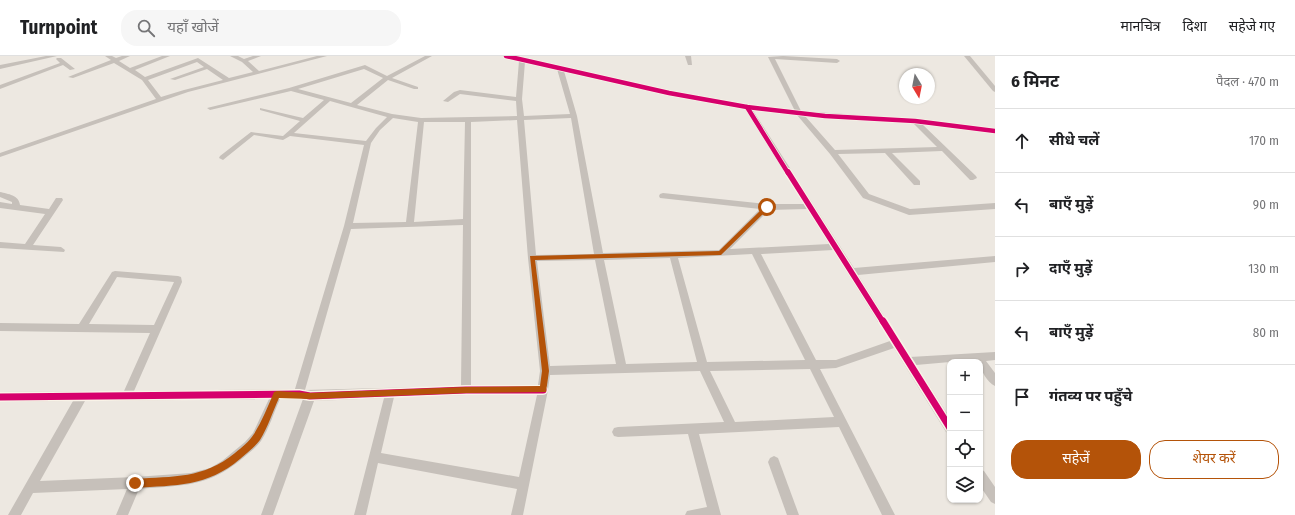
<!DOCTYPE html>
<html lang="hi">
<head>
<meta charset="utf-8">
<style>
	:root { --surface:#fff; --page:#f6f6f6; --text:#202124; --muted:#757577; --line:#e0e0e0; --accent:#b45309 }
	body { margin:0; font-family:"Fira Sans Condensed","Noto Sans Devanagari",sans-serif; background:var(--page); color:var(--text) }
	.controls { position:absolute; right:12px; bottom:12px; display:grid; overflow:hidden; border-radius:8px; box-shadow:0 1px 3px #0004 }
	.controls button { width:36px; height:36px; display:grid; place-items:center; padding:0; border:0; border-bottom:1px solid var(--line); background:var(--surface); color:var(--text); font:20px sans-serif }
	.compass { position:absolute; left:899px; top:12px; width:36px; height:36px; border-radius:50%; background:var(--surface); box-shadow:0 1px 3px #0004; rotate:170deg }
	.stop { position:absolute; width:12px; height:12px; margin:-9px; border:3px solid #b45309; border-radius:50%; background:#fff }
	.stop.end { background:#b45309; border-color:#fff; box-shadow:0 1px 4px #0008 }
	.list { margin:0; padding:0; list-style:none }
	h2 { display:flex; justify-content:space-between; align-items:center; height:52px; margin:0; padding:0 16px; font-size:17px }
	h2 small { font-size:13px; font-weight:400; color:var(--muted) }
	.list li { display:grid; grid-template-columns:26px 1fr auto; gap:12px; align-items:center; box-sizing:border-box; height:64px; padding:0 16px; border-top:1px solid var(--line) }
	.list b { display:block; font-size:15px; white-space:nowrap }
	.list em { font-size:13px; font-style:normal; color:var(--muted) }
	.actions { display:flex; gap:8px; padding:12px 16px }
	.actions a { flex:1; padding:9px 0; border:1px solid var(--accent); border-radius:16px; text-align:center; font-size:14px; color:var(--accent) }
	.actions .main { background:var(--accent); color:#fff }
	.icon { flex:none; width:22px; height:22px; fill:none; stroke:currentColor; stroke-width:2; stroke-linecap:round; stroke-linejoin:round }
	.map { position:relative; flex:none; width:995px; height:459px; overflow:hidden }
	header { display:flex; align-items:center; gap:24px; box-sizing:border-box; height:56px; padding:0 20px; background:var(--surface); border-bottom:1px solid var(--line) }
	header strong { font-size:19px }
	nav { display:flex; gap:22px; margin-inline-start:auto; font-size:14px }
	.search { width:280px; height:36px; background:var(--page); display:flex; align-items:center; gap:10px; box-sizing:border-box; padding:0 14px; border-radius:16px; color:var(--muted); font-size:15px }
	main { display:flex }
	aside { flex:1; background:var(--surface) }
	.map>svg:first-child { display:block }
	.lines { fill:none; stroke-linecap:round; stroke-linejoin:round }
	.minor { fill:#c6c0ba; fill-rule:evenodd }
	.cycleway-far2-casing { stroke:#f9f3e8; stroke-width:6 }
	.cycleway-far1-casing { stroke:#f9f3e8; stroke-width:8 }
	.cycleway-casing { stroke:#f9f3e8; stroke-width:10 }
	.cycleway-far2 { stroke:#d6006c; stroke-width:4.5 }
	.cycleway-far1 { stroke:#d6006c; stroke-width:5.5 }
	.cycleway { stroke:#d6006c; stroke-width:7 }
	.route { fill:#b45309 }
</style>
</head>
<body>
<header>
<strong>Turnpoint</strong>
<div class="search"><svg class="icon" aria-label="search" viewBox="0 0 24 24"><circle cx="10" cy="10" r="6"/><path d="M15 15l6 6"/></svg>यहाँ खोजें</div>
<nav><a>मानचित्र</a><a>दिशा</a><a>सहेजे गए</a></nav>
</header>
<main>
<div class="map">
<svg width="995" height="459" viewBox="0 0 995 459">
	<rect width="100%" height="100%" fill="#ede8e1"/>
	<g class="lines">
		<g class="minor">
			<polygon points="46,0 57,0 0,13 0,9"/>
			<path d="M 105,0 L 112,0 L 116,2 L 122,0 L 130,0 L 119,5 L 130,12 L 162,0 L 170,0 L 135,14 L 145,21 L 198,2 L 229,22 L 253,16 L 242,6 L 230,0 L 238,0 L 244,3 L 253,0 L 261,0 L 248,5 L 259,15 L 317,0 L 327,0 L 188,36 L 0,101 L 0,97 L 156,43 L 142,24 L 114,7 L 73,22 L 68,21 L 111,4 ZM 197,6 L 204,11 L 170,23 L 175,24 L 207,13 L 223,24 L 184,34 L 161,41 L 148,24 Z"/>
			<path d="M 425,0 L 432,0 L 392,22 L 418,31 L 418,33 L 414,33 L 388,24 L 357,49 L 392,58 L 421,62 L 517,60 L 516,45 L 460,38 L 448,46 L 443,45 L 454,36 L 460,34 L 516,41 L 519,5 L 503,0 L 514,0 C 606,21 700,44 795,55 L 768,1 L 783,0 L 837,3 L 840,5 L 837,7 L 775,3 L 801,55 L 915,63 L 995,73 L 995,77 L 922,68 L 976,120 L 977,122 L 973,124 L 970,124 L 942,95 L 892,97 L 920,125 L 920,129 L 914,129 L 885,97 L 838,98 L 869,138 L 910,153 L 995,147 L 995,153 L 909,159 L 863,142 L 830,98 L 797,59 L 752,53 L 854,212 L 995,200 L 995,206 L 858,219 L 910,301 L 995,296 L 995,304 L 986,305 L 995,317 L 995,330 C 987,326 980,314 980,306 L 950,306 L 916,309 L 950,362 L 950,377 L 946,376 L 894,292 L 836,312 L 820,313 L 895,459 L 882,459 L 839,371 L 699,378 L 721,459 L 685,459 L 687,455 L 707,451 L 688,378 L 618,381 L 614,380 L 612,376 L 614,372 L 618,371 L 724,366 L 700,315 L 550,319 L 548,334 L 523,459 L 511,459 L 517,433 L 378,407 L 366,459 L 354,459 L 384,342 L 314,345 L 273,459 L 261,459 L 303,343 L 280,343 C 274,356 269,373 261,385 C 256,392 249,397 243,402 C 207,432 182,429 139,433 L 128,459 L 116,459 L 127,433 L 33,437 L 21,459 L 8,459 L 73,345 L 0,346 L 0,336 L 124,335 L 150,277 L 0,275 L 0,267 L 79,268 L 112,216 L 115,215 L 178,220 L 181,221 L 182,226 L 134,335 L 295,333 L 344,170 L 364,89 L 290,80 L 283,84 L 254,79 L 223,104 L 219,102 L 220,100 L 251,76 L 283,80 L 300,65 L 260,54 L 260,52 L 303,62 L 324,44 L 291,35 L 210,54 L 207,52 L 289,32 L 365,9 L 387,20 ZM 525,6 L 557,13 L 570,58 L 524,60 L 522,43 ZM 364,13 L 383,22 L 351,47 L 298,33 ZM 564,15 L 669,39 L 745,53 L 804,148 L 767,148 L 663,137 L 660,138 L 659,140 L 660,142 L 760,153 L 719,194 L 603,197 L 577,60 ZM 330,45 L 387,61 L 376,72 L 366,85 L 294,77 ZM 805,60 L 913,67 L 937,91 L 835,94 ZM 393,62 L 418,66 L 406,166 L 353,167 L 371,87 L 380,74 ZM 571,62 L 594,198 L 536,199 L 524,64 ZM 517,64 L 528,202 L 540,315 L 538,329 L 471,329 L 471,66 ZM 424,66 L 465,66 L 463,163 L 414,166 ZM 807,153 L 829,188 L 730,193 L 769,154 ZM 463,169 L 461,330 L 305,334 L 351,173 ZM 833,194 L 890,285 L 836,304 L 816,304 L 761,198 ZM 752,198 L 805,304 L 707,306 L 678,202 ZM 670,202 L 697,306 L 626,308 L 604,204 ZM 595,204 L 616,308 L 550,310 L 537,205 ZM 117,221 L 174,226 L 154,269 L 89,268 ZM 810,313 L 834,361 L 735,366 L 710,315 ZM 466,339 L 537,339 L 519,421 L 381,397 L 394,341 ZM 269,343 L 253,377 L 245,386 L 222,405 L 210,412 L 191,417 L 135,421 L 40,425 L 85,345 Z"/>
			<polygon points="685,0 691,0 692,9 688,9"/>
			<polygon points="964,0 970,0 995,30 995,36 993,35"/>
			<polygon points="57,2 61,2 75,13 70,14 63,9 0,33 0,29 60,7 56,3"/>
			<path d="M 0,136 C 8,138 19,139 20,149 L 49,153 L 56,142 L 62,142 L 63,144 L 33,189 L 61,191 L 65,194 L 64,196 L 0,192 L 0,186 L 25,188 L 45,158 L 0,152 L 0,146 L 12,148 L 12,146 L 0,141 Z"/>
			<polygon points="774,400 778,402 799,459 787,459 768,406 770,402"/>
			<polygon points="980,413 984,415 995,431 995,448 991,446 980,430"/>
		</g>
		<g class="cycleway-far2-casing">
			<g id="cycleway-far2">
				<polyline points="506,0 669,37 747,51 825,60 915,65 995,75"/>
				<polyline points="747,51 788,117"/>
			</g>
		</g>
		<g class="cycleway-far1-casing">
			<polyline id="cycleway-far1" points="788,116 883,266"/>
		</g>
		<g class="cycleway-casing">
			<g id="cycleway">
				<polyline points="883,265 950,372"/>
				<polyline points="0,341 299,338 310,340 466,334 543,334"/>
			</g>
		</g>
		<use href="#cycleway-far2" class="cycleway-far2"/>
		<use href="#cycleway-far1" class="cycleway-far1"/>
		<use href="#cycleway" class="cycleway"/>
	</g>
	<path class="route" d="M 765,150 L 770,151 L 721,199 L 535,204 L 549,315 L 546,336 L 466,337 L 310,343 L 279,342 C 273,355 268,371 260,384 C 254,392 247,397 240,403 C 207,431 176,429 135,432 L 132,430 L 131,427 L 132,424 L 135,423 C 174,420 203,423 235,397 C 242,391 249,386 254,378 C 262,365 268,350 274,336 L 277,335 L 310,337 L 466,331 L 540,330 L 542,315 L 530,200 L 719,195 Z"/>
</svg>
<div class="controls">
<button>+</button>
<button>−</button>
<button><svg class="icon" aria-label="locate" viewBox="0 0 24 24"><circle cx="12" cy="12" r="6"/><path d="M12 2v4M12 18v4M2 12h4M18 12h4"/></svg></button>
<button><svg class="icon" aria-label="layers" viewBox="0 0 24 24"><path d="M12 4l9 5-9 5-9-5zM3 14l9 5 9-5"/></svg></button>
</div>
<svg class="compass" viewBox="-18 -18 36 36"><path d="M0-13l5 13h-10z" fill="#e53935"/><path d="M0 13l5-13h-10z" fill="#757577"/></svg>
<div class="stop" style="left:767px;top:151px"></div>
<div class="stop end" style="left:135px;top:427px"></div>
</div>
<aside>
<h2>6 मिनट<small>पैदल · 470 m</small></h2>
<ul class="list">
<li><svg class="icon" aria-label="ahead" viewBox="0 0 24 24"><path d="M12 20V5M6 11l6-6 6 6"/></svg><div><b>सीधे चलें</b></div><em>170 m</em></li>
<li><svg class="icon" aria-label="left" viewBox="0 0 24 24"><path d="M17 20v-9H6M10 6l-5 5 5 5"/></svg><div><b>बाएँ मुड़ें</b></div><em>90 m</em></li>
<li><svg class="icon" aria-label="right" viewBox="0 0 24 24"><path d="M7 20v-9h11M14 6l5 5-5 5"/></svg><div><b>दाएँ मुड़ें</b></div><em>130 m</em></li>
<li><svg class="icon" aria-label="left" viewBox="0 0 24 24"><path d="M17 20v-9H6M10 6l-5 5 5 5"/></svg><div><b>बाएँ मुड़ें</b></div><em>80 m</em></li>
<li><svg class="icon" aria-label="arrive" viewBox="0 0 24 24"><path d="M6 21V4h12l-3 4 3 4H6"/></svg><div><b>गंतव्य पर पहुँचे</b></div></li>
</ul>
<div class="actions"><a class="main">सहेजें</a><a>शेयर करें</a></div>
</aside>
</main>
</body>
</html>
